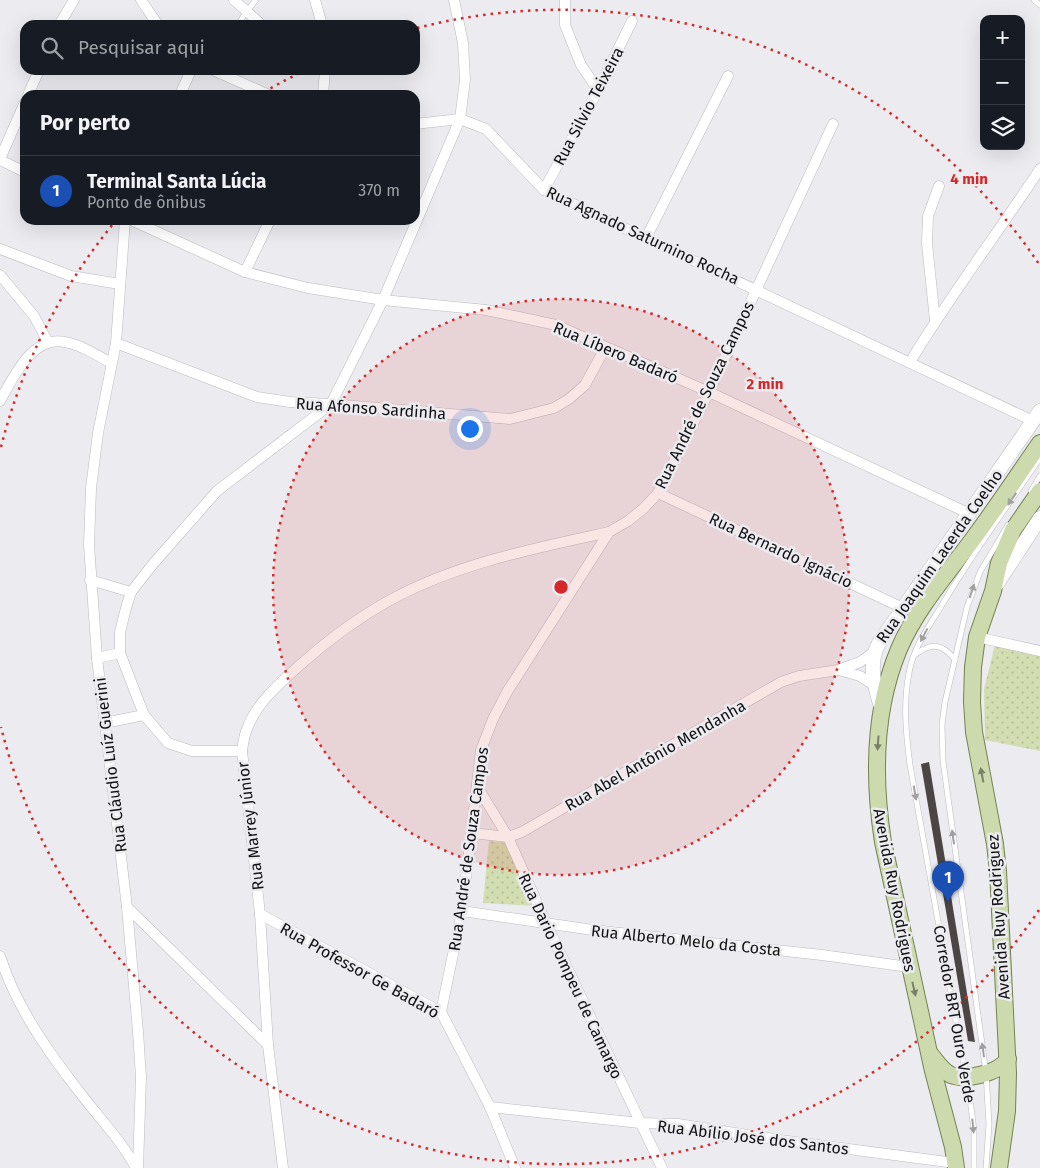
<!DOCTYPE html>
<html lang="pt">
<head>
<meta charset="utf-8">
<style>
	:root { --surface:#171b24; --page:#20242c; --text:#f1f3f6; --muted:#9ea1a6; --line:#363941; --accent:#7c3aed }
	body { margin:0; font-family:"Fira Sans",sans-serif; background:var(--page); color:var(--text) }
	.controls { position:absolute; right:15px; top:15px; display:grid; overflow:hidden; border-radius:10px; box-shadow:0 5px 20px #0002 }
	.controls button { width:45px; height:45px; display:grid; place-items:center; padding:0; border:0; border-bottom:1px solid var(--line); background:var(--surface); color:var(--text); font:25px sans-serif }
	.you { position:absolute; left:469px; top:428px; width:18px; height:18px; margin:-12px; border:4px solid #fff; border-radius:50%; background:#1a73e8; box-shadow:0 0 0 8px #1a73e833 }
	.badge { display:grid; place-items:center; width:32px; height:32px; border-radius:50%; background:var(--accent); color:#fff; font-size:16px; font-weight:700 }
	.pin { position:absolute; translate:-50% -41px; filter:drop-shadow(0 1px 2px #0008) }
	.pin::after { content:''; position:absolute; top:26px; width:18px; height:15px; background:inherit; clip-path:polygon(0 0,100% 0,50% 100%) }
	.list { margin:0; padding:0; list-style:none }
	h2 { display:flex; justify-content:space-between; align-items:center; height:65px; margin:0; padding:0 20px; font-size:21px }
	h2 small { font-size:16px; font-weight:400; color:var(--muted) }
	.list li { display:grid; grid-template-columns:32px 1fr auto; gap:15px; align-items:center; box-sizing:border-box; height:70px; padding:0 20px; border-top:1px solid var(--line) }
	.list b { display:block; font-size:19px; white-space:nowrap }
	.list p { margin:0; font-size:16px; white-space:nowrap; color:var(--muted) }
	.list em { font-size:16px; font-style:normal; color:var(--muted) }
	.icon { flex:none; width:28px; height:28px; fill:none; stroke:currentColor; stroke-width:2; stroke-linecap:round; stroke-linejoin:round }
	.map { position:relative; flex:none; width:1040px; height:1168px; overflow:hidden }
	.search { position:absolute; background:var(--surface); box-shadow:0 5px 20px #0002; left:20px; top:20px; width:400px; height:55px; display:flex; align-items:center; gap:12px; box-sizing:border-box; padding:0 18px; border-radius:15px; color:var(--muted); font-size:19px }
	.panel { position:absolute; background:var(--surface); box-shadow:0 5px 20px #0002; left:20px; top:90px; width:400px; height:135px; border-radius:15px }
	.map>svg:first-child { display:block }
	.park { fill:url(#park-dots) }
	.building { fill:#4b4644 }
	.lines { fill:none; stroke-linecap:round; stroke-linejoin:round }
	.service-casing { stroke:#bbbabf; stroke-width:6 }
	.minor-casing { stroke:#bbbabf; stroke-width:11 }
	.tertiary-casing { stroke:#bbbabf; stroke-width:15 }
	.primary-casing { stroke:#748354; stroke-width:18 }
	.service { stroke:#fff; stroke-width:5 }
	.minor { stroke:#fff; stroke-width:10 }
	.tertiary { stroke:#fff; stroke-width:14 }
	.primary { stroke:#ccdaad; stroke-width:16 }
	.oneway { fill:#a0a0a1 }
	.oneway2 { fill:#788068 }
	.ring { fill:none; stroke:#d62828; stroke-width:2.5; stroke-dasharray:2.5 5 }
	.labels { text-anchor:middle; stroke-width:5; stroke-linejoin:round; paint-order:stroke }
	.street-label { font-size:16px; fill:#111113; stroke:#ebebf0 }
	.centre { fill:#d62828; stroke:#ebebf0; stroke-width:2.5 }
	.ring-label { font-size:15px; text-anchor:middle; font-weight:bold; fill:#d62828; stroke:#ebebf0; stroke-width:5; stroke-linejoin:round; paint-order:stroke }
</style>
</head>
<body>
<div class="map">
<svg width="1040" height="1168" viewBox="0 0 1040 1168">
	<defs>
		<pattern id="park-dots" width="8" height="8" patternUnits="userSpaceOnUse" patternTransform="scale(1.25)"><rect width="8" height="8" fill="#d3ddb2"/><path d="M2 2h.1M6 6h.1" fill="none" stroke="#b4bd98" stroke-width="1.8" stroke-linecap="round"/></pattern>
	</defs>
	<rect width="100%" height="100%" fill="#ebebf0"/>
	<g class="park">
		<polygon points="996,641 1040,651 1040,751 985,740 984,689"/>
		<polygon points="489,841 507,843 537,906 483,903"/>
	</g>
	<polygon class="building" points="929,762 975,1042 968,1041 921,764"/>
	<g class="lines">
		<g class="service-casing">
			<g id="service">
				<polyline points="1034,0 1040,5"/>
				<polyline points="238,25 246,12 256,0"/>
				<polyline points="1031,491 1040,476"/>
				<path d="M 916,654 C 932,642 943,644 955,660"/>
				<path d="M 974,1168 L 974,1131 L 970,1099 L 910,765 C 906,734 903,704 909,673 C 913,648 929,626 942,605 C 972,554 1007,507 1040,458"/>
				<polyline points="986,1168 989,1124 986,1073 943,761 942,725 945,702 967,607 980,572 1008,525"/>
			</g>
		</g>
		<g class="minor-casing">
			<g id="minor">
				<polyline points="141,0 158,25"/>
				<polyline points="234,0 262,25"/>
				<polyline points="315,0 322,25"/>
				<polyline points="565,0 565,25 581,65 598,90"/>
				<polyline points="59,25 74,0"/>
				<polyline points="213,70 269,95"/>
				<polyline points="28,95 39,70"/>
				<polyline points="180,95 191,70"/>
				<polyline points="323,95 325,70"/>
				<polyline points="415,124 460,119 486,129 544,190 1033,421"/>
				<polyline points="0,159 25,102"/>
				<polyline points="0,160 25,172"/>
				<polyline points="544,190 598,90 632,21"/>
				<polyline points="125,220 116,343 98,433 91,488 89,545 97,658 127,907 138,1032 141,1077 138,1168"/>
				<polyline points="131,220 245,272 308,288 383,300 486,310 556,325 709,392 968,513"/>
				<polyline points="646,238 728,76"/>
				<polyline points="0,249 71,276 120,284"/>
				<polyline points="245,272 270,220"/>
				<polyline points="0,275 34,316 48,342"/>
				<polyline points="935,320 927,244 928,216 939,186"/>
				<polyline points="116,343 257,397 290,402 331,404 510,419 554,408 569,399 585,385 605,348"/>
				<path d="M 910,362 C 950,296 997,234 1040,169"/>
				<path d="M 0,401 C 13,378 32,335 65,342 C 81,345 97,355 111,363"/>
				<polyline points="658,493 903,608"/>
				<polyline points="90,580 131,592"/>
				<polyline points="977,637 1040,651"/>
				<polyline points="97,658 120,653"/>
				<polyline points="839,670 860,676 874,685"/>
				<polyline points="104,723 144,715"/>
				<polyline points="242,751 192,751 168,743 144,715 120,653 120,632 126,608 131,592 153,564 217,491 331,404 383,300 460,119 465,80 463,43 454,0"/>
				<polyline points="477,786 508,837 546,923 662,1168"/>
				<polyline points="472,833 508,837 522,832 781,682 799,676 838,670 860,662 874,652"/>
				<polyline points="127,907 268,1045"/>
				<polyline points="462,911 593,930 822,955 909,967"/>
				<polyline points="260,914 441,1012 490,1107 515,1168"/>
				<path d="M 0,956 C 16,1007 49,1053 81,1094 C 100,1119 121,1140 136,1168"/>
				<polyline points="441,1012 462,911 481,750 493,719 507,692 609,532 628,521 644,508 658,493 709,392 833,124"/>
				<polyline points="490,1107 640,1123 678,1124 780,1140 955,1163"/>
				<path d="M 283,1168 L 268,1045 L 260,914 L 242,751 C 243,744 244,735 247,729 C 257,702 279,684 300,665 C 328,640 359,617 392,599 C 459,563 536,548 609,532"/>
			</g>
		</g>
		<g class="tertiary-casing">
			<g id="tertiary">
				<polyline points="997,584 1040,518"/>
				<path d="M 882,710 C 875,687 867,665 879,643 L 1040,411"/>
			</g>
		</g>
		<g class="primary-casing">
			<g id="primary">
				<path d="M 931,1055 C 937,1062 942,1071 951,1075 C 966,1081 999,1073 1008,1059"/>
				<path d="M 956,1168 L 953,1147 L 933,1071 L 883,842 C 873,778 874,709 899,649 C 916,609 947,574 973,539 C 996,508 1018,475 1040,443"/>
				<polyline points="999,1168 1007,1111 1008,1073 998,871 995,844 974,732 972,702 973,667 977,637 993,591 999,563 1013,530 1040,491"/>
			</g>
		</g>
		<use href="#service" class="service"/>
		<use href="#minor" class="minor"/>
		<use href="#tertiary" class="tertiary"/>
		<use href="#primary" class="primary"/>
	</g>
	<defs><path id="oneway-solid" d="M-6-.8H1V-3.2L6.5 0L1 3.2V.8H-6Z" transform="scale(1.25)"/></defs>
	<g class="oneway">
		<use href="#oneway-solid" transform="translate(1012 499) rotate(125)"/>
		<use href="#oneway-solid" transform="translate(972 591) rotate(-71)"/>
		<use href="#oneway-solid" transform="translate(924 635) rotate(118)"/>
		<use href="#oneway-solid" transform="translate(915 793) rotate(80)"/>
		<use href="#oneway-solid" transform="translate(953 837) rotate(-98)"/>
		<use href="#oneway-solid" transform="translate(983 1050) rotate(-98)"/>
		<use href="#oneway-solid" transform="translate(973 1126) rotate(84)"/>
	</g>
	<g class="oneway2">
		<use href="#oneway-solid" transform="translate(878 743) rotate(94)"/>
		<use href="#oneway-solid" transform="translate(982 775) rotate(-101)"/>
		<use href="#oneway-solid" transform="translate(914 989) rotate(77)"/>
	</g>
	<circle cx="561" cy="587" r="288" fill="#d62828" fill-opacity=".12"/>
	<g class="ring">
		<circle cx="561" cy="587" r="288"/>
		<path d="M1039 910A577 577 0 0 1 1 727M1 447A577 577 0 0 1 113 224M264 92A577 577 0 0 1 304 71M417 28A577 577 0 0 1 1039 264"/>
	</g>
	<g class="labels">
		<g class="street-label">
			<text transform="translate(588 106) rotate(-62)" y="6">Rua Silvio Teixeira</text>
			<text transform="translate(643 235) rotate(25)" y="6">Rua Agnado Saturnino Rocha</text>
			<text transform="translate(616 352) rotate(23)" y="6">Rua Líbero Badaró</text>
			<text transform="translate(704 395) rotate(-64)" y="6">Rua André de Souza Campos</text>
			<text transform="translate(371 408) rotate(4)" y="6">Rua Afonso Sardinha</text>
			<text transform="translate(781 550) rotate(25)" y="6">Rua Bernardo Ignácio</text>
			<text transform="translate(939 556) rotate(-55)" y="6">Rua Joaquim Lacerda Coelho</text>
			<text transform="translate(655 755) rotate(-30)" y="6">Rua Abel Antônio Mendanha</text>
			<text transform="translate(110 765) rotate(-97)" y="6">Rua Cláudio Luíz Guerini</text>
			<text transform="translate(250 826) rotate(-97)" y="6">Rua Marrey Júnior</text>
			<text transform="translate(468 849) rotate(-82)" y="6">Rua André de Souza Campos</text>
			<text transform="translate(895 890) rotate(79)" y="6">Avenida Ruy Rodrigues</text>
			<text transform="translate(998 917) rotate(-94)" y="6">Avenida Ruy Rodriguez</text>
			<text transform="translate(686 940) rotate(6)" y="6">Rua Alberto Melo da Costa</text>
			<text transform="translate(360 970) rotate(29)" y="6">Rua Professor Ge Badaró</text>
			<text transform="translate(571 976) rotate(65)" y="6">Rua Dario Pompeu de Camargo</text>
			<text transform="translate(955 1014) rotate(80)" y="6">Corredor BRT Ouro Verde</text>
			<text transform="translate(753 1137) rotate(7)" y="6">Rua Abílio José dos Santos</text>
		</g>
	</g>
	<circle cx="561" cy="587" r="8" class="centre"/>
	<g class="ring-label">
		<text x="969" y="184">4 min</text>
		<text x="765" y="389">2 min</text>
	</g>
</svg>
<div class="controls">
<button>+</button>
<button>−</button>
<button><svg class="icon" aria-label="layers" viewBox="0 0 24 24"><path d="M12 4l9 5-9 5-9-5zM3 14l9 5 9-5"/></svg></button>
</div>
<div class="you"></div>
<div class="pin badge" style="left:948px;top:902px;background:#1a4fb4">1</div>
<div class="search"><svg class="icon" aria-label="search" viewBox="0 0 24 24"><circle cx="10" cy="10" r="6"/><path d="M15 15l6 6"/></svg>Pesquisar aqui</div>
<section class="panel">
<h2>Por perto<small></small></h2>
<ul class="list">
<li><span class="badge" style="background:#1a4fb4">1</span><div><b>Terminal Santa Lúcia</b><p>Ponto de ônibus</p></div><em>370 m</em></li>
</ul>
</section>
</div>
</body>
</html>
